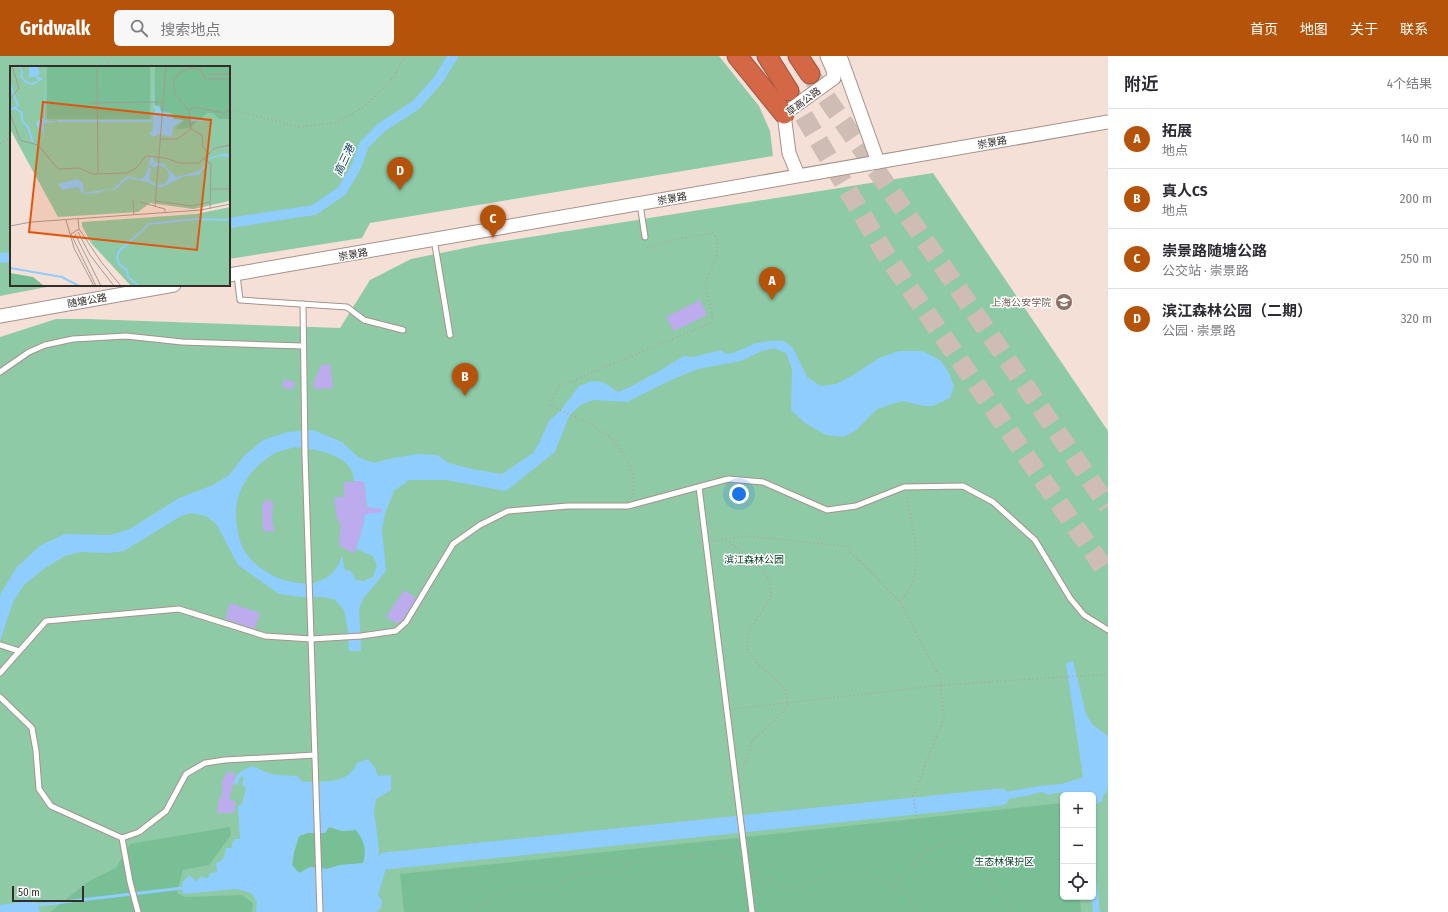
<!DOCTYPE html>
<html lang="zh">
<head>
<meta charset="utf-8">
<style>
	:root { --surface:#fff; --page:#f7f7f7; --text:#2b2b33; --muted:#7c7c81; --line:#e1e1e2; --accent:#b45309 }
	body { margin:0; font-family:"Fira Sans Condensed","Noto Sans SC",sans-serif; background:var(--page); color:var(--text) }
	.controls { position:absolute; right:12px; bottom:12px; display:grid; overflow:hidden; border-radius:6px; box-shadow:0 1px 3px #0004 }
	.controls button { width:36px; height:36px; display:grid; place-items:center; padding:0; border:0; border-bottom:1px solid var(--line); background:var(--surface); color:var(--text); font:20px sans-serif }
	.scale { position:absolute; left:12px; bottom:10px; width:72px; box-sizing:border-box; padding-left:4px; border:2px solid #352d29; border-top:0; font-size:11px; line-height:14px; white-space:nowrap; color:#352d29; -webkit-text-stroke:3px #fff; paint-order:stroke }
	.you { position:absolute; left:739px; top:438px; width:14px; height:14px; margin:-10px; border:3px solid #fff; border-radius:50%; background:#1a73e8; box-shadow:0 0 0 6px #1a73e833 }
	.badge { display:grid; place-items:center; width:26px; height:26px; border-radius:50%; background:var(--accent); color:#fff; font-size:13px; font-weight:700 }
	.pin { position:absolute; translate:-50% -33px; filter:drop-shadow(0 1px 2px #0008) }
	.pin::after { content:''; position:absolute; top:21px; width:14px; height:12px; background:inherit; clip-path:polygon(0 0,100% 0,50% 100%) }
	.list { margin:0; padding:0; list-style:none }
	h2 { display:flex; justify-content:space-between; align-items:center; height:52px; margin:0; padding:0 16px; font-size:17px }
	h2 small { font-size:13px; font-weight:400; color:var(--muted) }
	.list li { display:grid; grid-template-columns:26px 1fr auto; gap:12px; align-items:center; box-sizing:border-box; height:60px; padding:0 16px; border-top:1px solid var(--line) }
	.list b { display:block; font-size:15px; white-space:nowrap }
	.list p { margin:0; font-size:13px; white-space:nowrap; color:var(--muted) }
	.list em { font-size:13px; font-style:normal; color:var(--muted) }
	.icon { flex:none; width:22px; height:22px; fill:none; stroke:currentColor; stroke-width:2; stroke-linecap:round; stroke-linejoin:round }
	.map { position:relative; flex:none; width:1108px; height:856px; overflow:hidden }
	header { display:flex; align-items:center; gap:24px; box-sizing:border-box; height:56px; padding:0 20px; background:var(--accent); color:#fff }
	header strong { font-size:19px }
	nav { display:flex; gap:22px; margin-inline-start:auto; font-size:14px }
	.search { width:280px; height:36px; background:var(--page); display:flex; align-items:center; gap:10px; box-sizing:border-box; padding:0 14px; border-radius:6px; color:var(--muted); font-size:15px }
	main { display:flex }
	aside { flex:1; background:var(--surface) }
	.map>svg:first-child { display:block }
	.green { fill:#8fcaa6; fill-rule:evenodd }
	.forest { fill:#78bf96 }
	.water { fill:#8ecdfd; fill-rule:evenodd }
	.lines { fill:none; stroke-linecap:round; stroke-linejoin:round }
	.stream { stroke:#8ecdfd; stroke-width:3 }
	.canal { stroke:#8ecdfd; stroke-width:10 }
	.river { stroke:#8ecdfd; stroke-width:17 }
	.building { fill:#bcabed }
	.motorway-tunnel { stroke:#cfbcb5; stroke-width:19; stroke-dasharray:19 10; stroke-linecap:butt }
	.service-casing { stroke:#a6928b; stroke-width:7 }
	.tertiary-casing { stroke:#a6928b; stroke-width:15 }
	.motorway-casing { stroke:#9c533c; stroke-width:21 }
	.path { stroke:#b1a19a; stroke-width:1.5; stroke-dasharray:1 3; stroke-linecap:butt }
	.service { stroke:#fff; stroke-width:5 }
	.tertiary { stroke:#fff; stroke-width:13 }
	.motorway { stroke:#d46746; stroke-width:19 }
	.labels { text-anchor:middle; stroke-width:3; stroke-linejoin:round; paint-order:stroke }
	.street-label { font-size:10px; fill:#352d29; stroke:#fff }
	.education-label { font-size:10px; fill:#785e54; stroke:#fff; text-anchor:end }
	.park-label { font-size:10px; fill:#094328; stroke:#fff }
	.water-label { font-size:11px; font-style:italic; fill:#013554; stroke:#fff }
	.inset-river { fill:none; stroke:#8ecdfd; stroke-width:2 }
	.inset-road { fill:none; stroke:#a89892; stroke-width:1 }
	.view { fill:#df570d; fill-opacity:0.15; stroke:#df570d; stroke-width:2 }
	.inset-edge { fill:none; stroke:#352d29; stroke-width:2 }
</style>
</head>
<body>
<header>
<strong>Gridwalk</strong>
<div class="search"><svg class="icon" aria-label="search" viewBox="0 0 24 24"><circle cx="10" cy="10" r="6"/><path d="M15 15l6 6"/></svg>搜索地点</div>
<nav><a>首页</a><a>地图</a><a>关于</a><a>联系</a></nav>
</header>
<main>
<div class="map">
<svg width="1108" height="856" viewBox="0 0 1108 856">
	<rect width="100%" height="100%" fill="#f5e0d8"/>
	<g class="green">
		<polygon points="0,0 719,0 759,50 770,75 773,100 370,167 362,182 229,203 229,11 11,11 11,229 57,229 0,240"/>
		<path d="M 933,117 L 1108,375 L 1108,856 L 0,856 L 0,281 L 56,263 L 88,263 L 340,272 L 370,224 L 411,203 L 480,189 ZM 1063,739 L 1093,739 L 1093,841 L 1063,841 Z"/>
	</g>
	<g class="forest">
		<polygon points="1063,747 1063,841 1080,841 1081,856 404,856 400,818"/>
		<polygon points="230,771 231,779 209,809 183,814 177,837 185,841 242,839 253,847 252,856 50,856 89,825 116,812 130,788"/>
		<path d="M 329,771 L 342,775 L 356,774 C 364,785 367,794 363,807 L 340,809 L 327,813 L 310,811 L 299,817 L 292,809 L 294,796 L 299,780 L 307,777 L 325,777 Z"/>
	</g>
	<g class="water">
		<path d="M 771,285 L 784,285 L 793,292 L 807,321 L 821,330 L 836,328 L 855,318 L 879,302 L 899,295 L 922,295 L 940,304 L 948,315 L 954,330 L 950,342 L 933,350 L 924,350 L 902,345 L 877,353 L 855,375 L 843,381 L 826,379 L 805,367 L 791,354 L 792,313 L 786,297 L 774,292 L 762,295 L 741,305 L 698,313 L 671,324 L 627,346 L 594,344 L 582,348 L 571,358 L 568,363 L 555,396 L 506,435 L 446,424 L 409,424 L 394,435 L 385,458 L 382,473 L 386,515 L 363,543 L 359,553 L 361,595 L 349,595 L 348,575 L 344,554 L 334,543 L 321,541 L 301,541 L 279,538 L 238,509 L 217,469 L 206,460 L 191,457 L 181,460 L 124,495 L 109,497 L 81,496 L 65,500 L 45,512 L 24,529 L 13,546 L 0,585 L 0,542 L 1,537 L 17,511 L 41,489 L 65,478 L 110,479 L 130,473 L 179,442 L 213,429 L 229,419 L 244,400 L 263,384 L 288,376 L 313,374 L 342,386 L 358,401 L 374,407 L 393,402 L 417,398 L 437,399 L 449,407 L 472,413 L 502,418 L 533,397 L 539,387 L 549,365 L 561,354 L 579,330 L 592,325 L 603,326 L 618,336 L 628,332 L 659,315 L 684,300 L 693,301 L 721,294 L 726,298 L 733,297 L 756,287 ZM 295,391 C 312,393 345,397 352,416 C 353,418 354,422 354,425 L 363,425 L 365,430 L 367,451 L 370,452 L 365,458 L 361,477 L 356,493 L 373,500 L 377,510 L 373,521 L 363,525 L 356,524 L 351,515 L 345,514 L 342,500 C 329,545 266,528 246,497 C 240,489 239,481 237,471 C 231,439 249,411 277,396 C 283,394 289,393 295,391 Z"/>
		<path d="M 1073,605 L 1086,658 L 1092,668 L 1108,680 L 1108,734 L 1103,740 L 1102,745 L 1093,750 L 1093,739 C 1078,739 1062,734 1048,739 L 1042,736 L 1026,740 L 1001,744 L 1000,737 L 1040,730 L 1061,728 L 1083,721 L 1066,607 Z"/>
		<path d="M 368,703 L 375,712 L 378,720 L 391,719 L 391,734 L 376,743 L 374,755 L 379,793 L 378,803 L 385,805 L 385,816 L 378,839 L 382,845 L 381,852 L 376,856 L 256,856 L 257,846 L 251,837 L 236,833 L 183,838 L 182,827 L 189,819 L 197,826 L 201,820 L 204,822 L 208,822 L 210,817 L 217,816 L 216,807 C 224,805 225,799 226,792 L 232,792 L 232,787 L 235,783 L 240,783 L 238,750 L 242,748 L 246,732 L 242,728 L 244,722 L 241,720 L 237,729 L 233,728 C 237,716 242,714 253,710 C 271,720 277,719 297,720 L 303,726 C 324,725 348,729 357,707 ZM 329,771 L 342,775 L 356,774 C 364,785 368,794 363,807 L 340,809 L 327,813 L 310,811 L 299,817 L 292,809 L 294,796 L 299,780 L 307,777 L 325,777 Z"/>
		<polygon points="1093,792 1100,856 1093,856 1092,841 1093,841"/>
		<polygon points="36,844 40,856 0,856 0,849"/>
	</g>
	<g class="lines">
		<polyline class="stream" points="38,849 183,832"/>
		<g class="canal">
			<polyline points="229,167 314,154 342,135 356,111 364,89 382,71 416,49 439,23 453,0"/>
			<polyline points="0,202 11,201"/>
		</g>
		<polyline class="river" points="385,805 1001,741"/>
	</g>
	<g class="building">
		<polygon points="700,244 707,259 674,275 666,261"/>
		<polygon points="330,308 333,332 314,333 313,328 321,309"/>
		<polygon points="284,323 295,326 293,334 282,331"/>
		<polygon points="363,425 366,438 366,451 382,453 382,456 365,458 361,477 354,498 339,489 341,467 339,467 339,464 337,464 334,441 344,441 344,426"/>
		<polygon points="265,444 273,445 272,466 275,475 263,475 262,447 265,447"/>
		<polygon points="404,534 416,542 403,563 398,568 386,561"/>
		<polygon points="230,547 260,557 255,573 225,563"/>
		<polygon points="227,715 236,718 229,744 236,745 234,757 217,757 219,742 221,742 223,730 221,729"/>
	</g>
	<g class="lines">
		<g class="motorway-tunnel">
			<polyline points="810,18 1108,450"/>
			<polyline points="789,35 885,197 1108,518"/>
		</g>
		<g class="service-casing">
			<g id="service">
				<polyline points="640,148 645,181"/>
				<polyline points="434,183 450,279"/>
				<polyline points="237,219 240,244 347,251 364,264 403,274"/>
				<polyline points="303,248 305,399 320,856"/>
				<polyline points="0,316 29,296 45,289 73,283 126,280 182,286 303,290"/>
				<polyline points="699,431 752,856"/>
				<polyline points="0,589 19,595"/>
				<polyline points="0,617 46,565 179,553 265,580 311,583 361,580 396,575 406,566 453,488 480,469 508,455 568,450 628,450 728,423 763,426 827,454 856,450 904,431 963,430 993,446 1035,484 1070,542 1084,559 1108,574"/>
				<polyline points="0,641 32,672 36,695 39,733 51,750 122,782 130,826 138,856"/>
				<polyline points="122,782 139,776 166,755 186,718 205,707 225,704 315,699"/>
			</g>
		</g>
		<g class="tertiary-casing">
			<g id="tertiary">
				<polyline points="840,0 878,106"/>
				<polyline points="798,119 789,97 784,58 834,22 833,14 827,0"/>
				<polyline points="229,219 1108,66"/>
				<polyline points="0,260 174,229"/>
			</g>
		</g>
		<g class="motorway-casing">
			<g id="motorway">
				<polyline points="737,0 784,58"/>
				<polyline points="767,0 789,35"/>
				<polyline points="798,0 810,18"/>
			</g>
		</g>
		<g class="path">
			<polyline points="106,11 111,0"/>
			<polyline points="229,53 299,71 336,67 365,50 393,22 405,0"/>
			<polyline points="0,88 11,82"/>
			<path d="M 631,442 C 632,437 634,431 634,426 C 633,418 630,410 626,403 C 611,371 579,364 550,349 L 558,331 L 706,269 L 713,263 L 705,227 L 716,202 L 718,185 L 714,177 L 682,182 L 647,192"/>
			<polyline points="726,483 741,495 761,513 770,525 771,541 748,577 747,593 758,608 785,632 788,647 784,655 752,685 748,701 741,712"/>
			<polyline points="714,485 746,480 845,490 900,546 940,622 944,662 913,740 917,763 926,795 953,783 970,788 995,833 1014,856"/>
			<path d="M 900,546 C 904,540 910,534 912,528 C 921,499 912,467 906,439"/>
			<polyline points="734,653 941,629 1108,618"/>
			<polyline points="754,815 782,830 799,831 823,821 846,820 872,820 905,834 919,856"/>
			<polyline points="893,829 926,795"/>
			<polyline points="472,856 494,840 514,833 541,833 554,830 581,818 602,814 618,814 636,805 700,800 722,802 738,806"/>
		</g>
		<use href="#service" class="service"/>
		<use href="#tertiary" class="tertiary"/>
		<use href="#motorway" class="motorway"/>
	</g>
	<defs>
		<g id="university-disc" transform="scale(0.9)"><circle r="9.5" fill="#8d6e63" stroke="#fff"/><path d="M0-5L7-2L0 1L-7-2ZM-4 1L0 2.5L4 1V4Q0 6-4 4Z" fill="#fff"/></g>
	</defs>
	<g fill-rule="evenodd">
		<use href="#university-disc" x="1064" y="246"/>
	</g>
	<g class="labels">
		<g class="street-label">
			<text transform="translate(803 45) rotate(-37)" y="4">草高公路</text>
			<text transform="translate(992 86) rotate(-10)" y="4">崇景路</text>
			<text transform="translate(672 142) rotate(-10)" y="4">崇景路</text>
			<text transform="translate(353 198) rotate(-10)" y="4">崇景路</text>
			<text transform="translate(87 244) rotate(-10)" y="4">随塘公路</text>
		</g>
		<g class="education-label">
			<text x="1051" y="250">上海公安学院</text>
		</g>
		<g class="park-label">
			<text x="754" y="507">滨江森林公园</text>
			<text x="1004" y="809">生态林保护区</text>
		</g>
		<g class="water-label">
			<text transform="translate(344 104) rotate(-65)" y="4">高三港</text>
		</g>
	</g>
	<g transform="translate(10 10)">
		<rect width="220" height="220" fill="#f5e0d8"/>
		<path d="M 0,0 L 220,0 L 220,135 L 183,143 L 140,137 L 128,146 L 48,151 L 0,63 ZM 220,141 L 220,220 L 121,220 L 81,177 L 72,160 L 72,156 L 186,148 Z" fill="#8fcaa6"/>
		<path d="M 37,0 L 140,0 L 140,53 L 37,53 ZM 145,0 L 220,0 L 220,53 L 209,53 L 203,47 L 197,47 L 180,62 L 165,63 L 174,54 L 164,53 L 162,47 L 151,45 L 150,40 L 145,39 ZM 0,207 L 23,211 L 34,220 L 0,220 Z" fill="#78bf96"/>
		<path d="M 6,0 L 27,0 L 30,7 L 27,10 L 33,13 L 28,16 L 26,10 L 19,12 L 19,1 L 11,1 L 12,4 ZM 34,0 L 35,54 L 47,56 L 34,57 L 34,75 L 33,67 L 27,61 L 26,56 L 34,52 ZM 142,0 L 144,40 L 149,41 L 151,46 L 161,48 L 163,53 L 173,54 L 163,61 L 162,71 L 148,68 L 143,71 L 139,68 L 143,63 L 143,48 L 146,45 L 143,40 ZM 216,87 L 220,91 L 209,90 L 200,93 L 189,109 L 175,110 L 150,122 L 137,116 L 118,112 L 105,124 L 99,123 L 88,127 L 75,128 L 72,127 L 68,121 L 52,124 L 48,118 L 68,113 L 73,117 L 74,127 L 104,122 L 117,110 L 132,113 L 136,108 L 142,88 L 145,96 L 154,98 L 166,111 L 189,105 L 201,91 ZM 141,98 L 143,102 L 150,99 L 158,104 L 159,112 L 154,118 L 146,119 L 139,113 L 141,103 L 138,100 Z" fill="#8ecdfd" fill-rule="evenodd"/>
		<path class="inset-river" d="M 12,4 L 11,11 L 16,16 L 22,18 L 27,16M 0,19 L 8,39 L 5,42M 0,43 L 5,42 L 12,47 L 12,55 L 18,61 L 23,76M 181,54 L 195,54M 47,55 L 142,55M 0,202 L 52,211 L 69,220M 129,220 L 118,211 L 117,204 L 109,198 L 107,192 L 109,185 L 133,164 L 138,158 L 186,153 L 220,154"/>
		<path class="inset-road" d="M 87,0 L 88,107M 200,8 L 220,8M 0,33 L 9,22 L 2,0M 80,37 L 153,36M 178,44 L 186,41 L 213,47 L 220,44M 0,47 L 10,74 L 28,79 L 48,103 L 69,102 L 83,108 L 117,107 L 126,102 L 136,90 L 156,92 L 169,97 L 189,97 L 205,82 L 220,79M 151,73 L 167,73 L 181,63M 199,88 L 193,81 L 192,69 L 181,63 L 179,45 L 165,28 L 163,14 L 172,5 L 181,2 L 191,4 L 195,13 L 220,13M 194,93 L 201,98 L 200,143M 200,123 L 220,123M 123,134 L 124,149M 146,135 L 181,140 L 200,136M 130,136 L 155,143 L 155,147M 145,141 L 156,0M 68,153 L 69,163 L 61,168 L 86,220M 56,154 L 64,182 L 84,220M 0,160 L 21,156 L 191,144 L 220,138M 69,163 L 92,197 L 111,220M 68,166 L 80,189 L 104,220M 65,168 L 91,220"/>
		<path class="view" d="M 33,36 L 201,54 L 187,184 L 19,166 Z"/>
		<rect width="220" height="220" class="inset-edge"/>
	</g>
</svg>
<div class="controls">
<button>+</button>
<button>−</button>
<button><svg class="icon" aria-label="locate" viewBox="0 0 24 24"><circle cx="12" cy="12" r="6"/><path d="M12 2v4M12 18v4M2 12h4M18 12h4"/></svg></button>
</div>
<div class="scale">50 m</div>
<div class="you"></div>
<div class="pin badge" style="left:772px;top:244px">A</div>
<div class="pin badge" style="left:465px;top:340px">B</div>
<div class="pin badge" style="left:493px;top:182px">C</div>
<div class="pin badge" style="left:400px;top:134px">D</div>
</div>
<aside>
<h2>附近<small>4个结果</small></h2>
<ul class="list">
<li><span class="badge">A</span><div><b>拓展</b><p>地点</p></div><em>140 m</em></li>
<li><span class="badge">B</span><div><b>真人CS</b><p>地点</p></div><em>200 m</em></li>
<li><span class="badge">C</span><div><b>崇景路随塘公路</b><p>公交站 · 崇景路</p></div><em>250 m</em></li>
<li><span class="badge">D</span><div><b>滨江森林公园（二期）</b><p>公园 · 崇景路</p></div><em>320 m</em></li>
</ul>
</aside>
</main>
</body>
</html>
